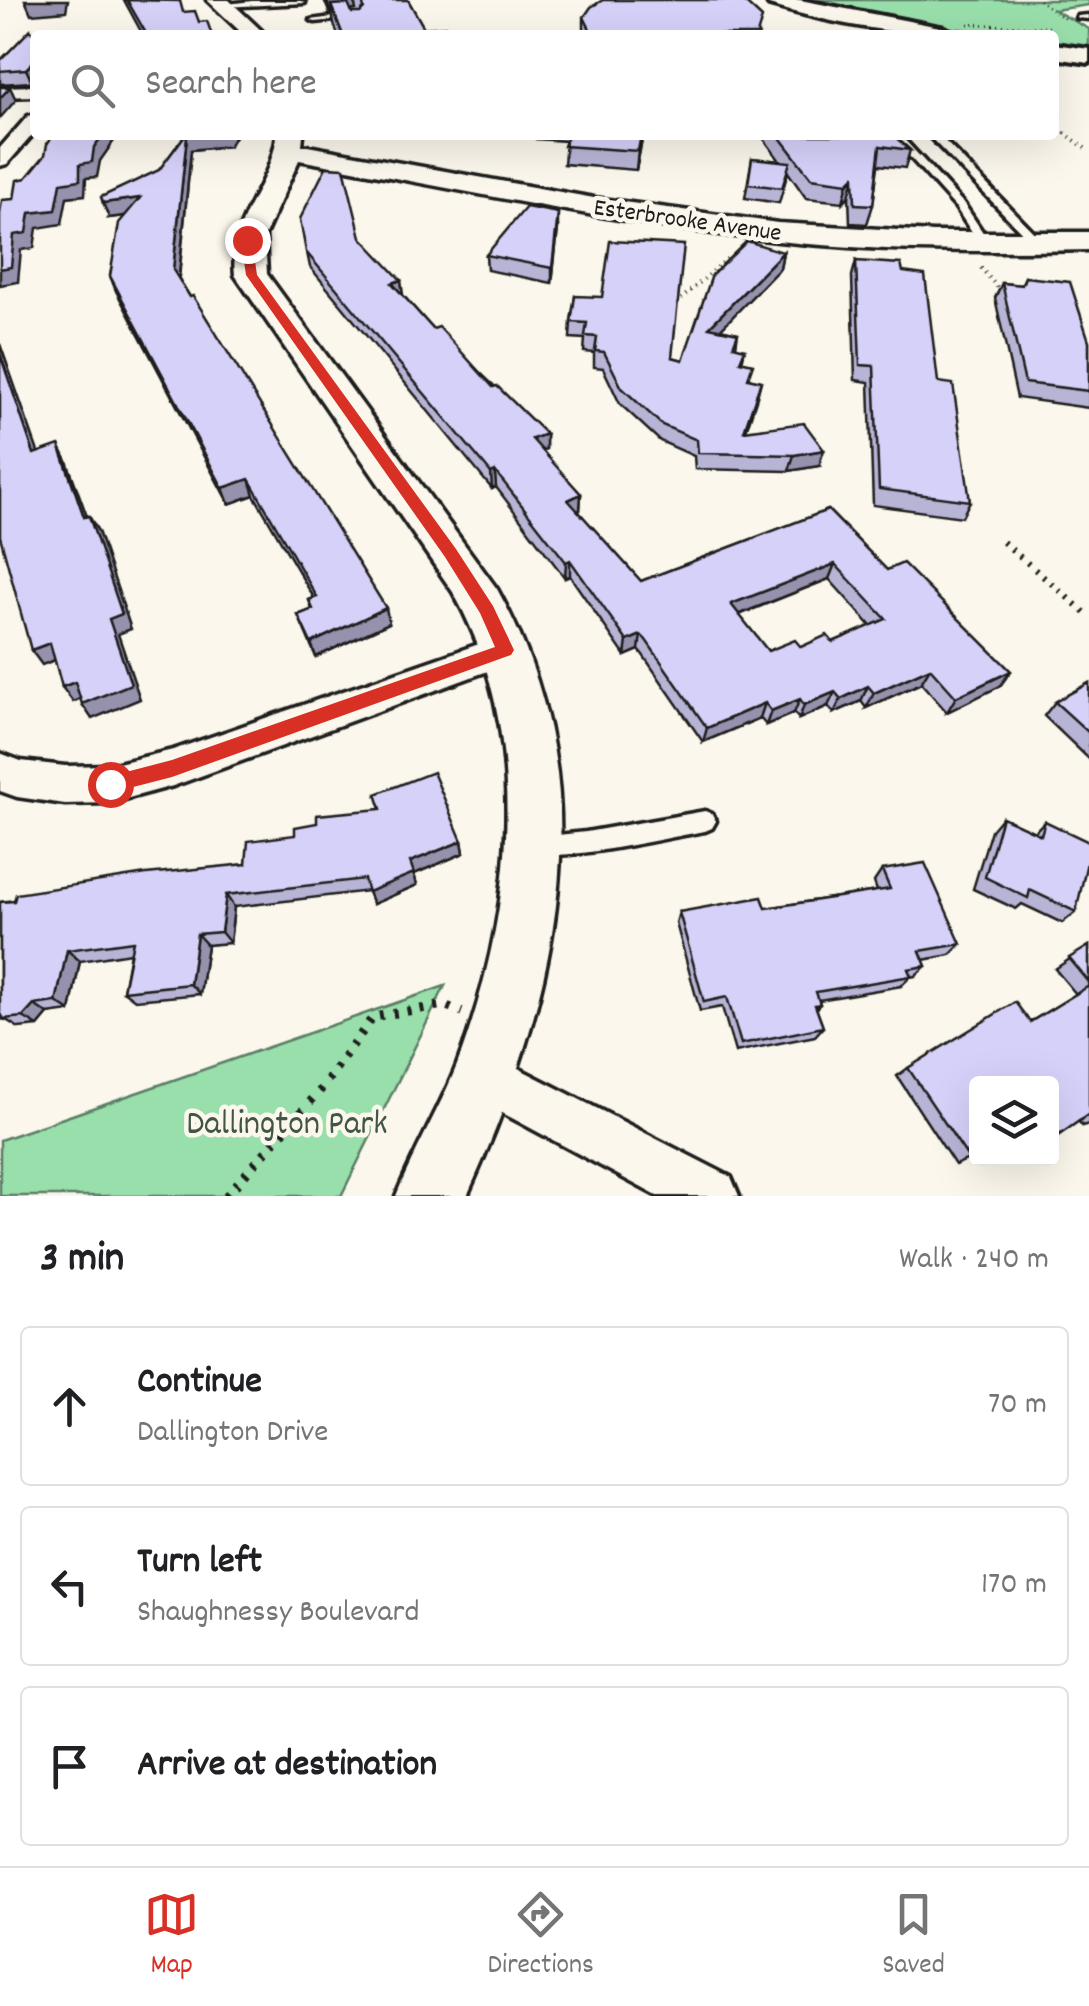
<!DOCTYPE html>
<html lang="en">
<head>
<meta charset="utf-8">
<style>
	:root { --surface:#fff; --page:#f6f6f6; --text:#202124; --muted:#757577; --line:#e0e0e0; --accent:#d93025 }
	body { margin:0; font-family:Dekko,sans-serif; background:var(--page); color:var(--text) }
	.controls { position:absolute; right:30px; bottom:30px; display:grid; overflow:hidden; border-radius:10px; box-shadow:0 10px 40px #0002 }
	.controls button { width:90px; height:90px; display:grid; place-items:center; padding:0; border:0; border-bottom:2px solid var(--line); background:var(--surface); color:var(--text); font:50px sans-serif }
	.stop { position:absolute; width:30px; height:30px; margin:-22px; border:8px solid #d93025; border-radius:50%; background:#fff }
	.stop.end { background:#d93025; border-color:#fff; box-shadow:0 2px 10px #0008 }
	.list { margin:0; padding:0; list-style:none }
	h2 { display:flex; justify-content:space-between; align-items:center; height:130px; margin:0; padding:0 40px; font-size:42px }
	h2 small { font-size:32px; font-weight:400; color:var(--muted) }
	.list li { display:grid; grid-template-columns:65px 1fr auto; gap:30px; align-items:center; box-sizing:border-box; height:160px; margin:0 20px 20px; padding:0 20px; border:2px solid var(--line); border-radius:10px }
	.list b { display:block; font-size:38px; white-space:nowrap }
	.list p { margin:0; font-size:32px; white-space:nowrap; color:var(--muted) }
	.list em { font-size:32px; font-style:normal; color:var(--muted) }
	.icon { flex:none; width:55px; height:55px; fill:none; stroke:currentColor; stroke-width:2; stroke-linecap:round; stroke-linejoin:round }
	.map { position:relative; flex:none; width:1089px; height:1196px; overflow:hidden }
	.search { position:absolute; background:var(--surface); box-shadow:0 10px 40px #0002; left:30px; right:30px; top:30px; height:110px; display:flex; align-items:center; gap:25px; box-sizing:border-box; padding:0 35px; border-radius:10px; color:var(--muted); font-size:38px }
	.sheet { height:670px; background:var(--surface) }
	nav { display:flex; justify-content:space-around; align-items:center; box-sizing:border-box; height:140px; border-top:2px solid var(--line); background:var(--surface); font-size:28px; color:var(--muted) }
	nav a { display:grid; justify-items:center; gap:5px }
	nav .on { color:var(--accent) }
	.map>svg:first-child { display:block }
	.green { fill:#99dfac; stroke:#5a7e64; stroke-width:2.5 }
	.lines { fill:none; stroke-linecap:round; stroke-linejoin:round }
	.service-casing { stroke:#1c1c1c; stroke-width:7 }
	.minor-casing { stroke:#1c1c1c; stroke-width:7 }
	.tertiary-casing { stroke:#1c1c1c; stroke-width:7 }
	.secondary-casing { stroke:#1c1c1c; stroke-width:8 }
	.path-far3 { stroke:#1c1c1c; stroke-width:2.5; stroke-dasharray:1 4; stroke-linecap:butt }
	.path-far2 { stroke:#1c1c1c; stroke-width:4; stroke-dasharray:1 5; stroke-linecap:butt }
	.path-far1 { stroke:#1c1c1c; stroke-width:6; stroke-dasharray:2.5 8; stroke-linecap:butt }
	.path { stroke:#1c1c1c; stroke-width:9; stroke-dasharray:4 10; stroke-linecap:butt }
	.service { fill:#fbf7ec; fill-rule:evenodd }
	.minor { fill:#fbf7ec; fill-rule:evenodd }
	.tertiary { fill:#fbf7ec; fill-rule:evenodd }
	.secondary { fill:#fbf7ec; fill-rule:evenodd }
	.wall { fill:#b8b4d6; stroke:#1c1c1c; stroke-width:2.5; fill-rule:evenodd }
	.shaded-wall { fill:#9692ae; stroke:#1c1c1c; stroke-width:2.5 }
	.building { fill:#d6d1f9; stroke:#1c1c1c; stroke-width:2.5; fill-rule:evenodd }
	.route { fill:#d93025 }
	.labels { text-anchor:middle; stroke-width:9; stroke-linejoin:round; paint-order:stroke }
	.far-street-label { font-size:25px; fill:#1c1c1c; stroke:#fbf7ec }
	.near-park-label { font-size:35px; fill:#425647; stroke:#fbf7ec }
</style>
</head>
<body>
<div class="map">
<svg width="1089" height="1196" viewBox="0 0 1089 1196">
	<rect width="100%" height="100%" fill="#fbf7ec"/>
	<filter id="ink" filterUnits="userSpaceOnUse"><feTurbulence type="fractalNoise" baseFrequency=".01" numOctaves="2"/><feDisplacementMap in="SourceGraphic" scale="20" xChannelSelector="R" yChannelSelector="G"/><feConvolveMatrix kernelMatrix="1 2 1 2 8 2 1 2 1" color-interpolation-filters="sRGB"/></filter>
	<g filter="url(#ink)">
		<g class="green">
			<path d="M 812,0 L 1089,0 L 1089,5 L 1054,10 L 1089,29 L 1089,49 L 1054,44 L 1054,35 C 971,35 892,21 812,0 Z"/>
			<polygon points="445,986 341,1196 0,1196 0,1140"/>
		</g>
		<g class="lines">
			<g class="service-casing">
				<g id="service">
					<polygon points="252,1 301,1 305,3 223,7 219,5"/>
					<polygon points="354,14 357,18 315,22 311,20"/>
					<polygon points="1089,15 1089,19 1077,18 1078,16"/>
					<polygon points="890,135 900,135 964,204 990,243 988,245 980,245 956,208"/>
					<polygon points="928,135 939,135 1041,240 1041,244 1033,244"/>
					<path d="M 705,811 L 712,814 L 716,821 L 712,828 L 705,831 C 669,837 558,864 529,852 L 526,845 L 529,838 L 586,832 Z"/>
				</g>
			</g>
			<g class="minor-casing">
				<g id="minor">
					<polygon points="35,86 35,96 0,97 0,87"/>
					<polygon points="35,114 35,132 7,164 0,166 0,148 28,116"/>
					<polygon points="505,635 518,640 523,650 518,660 173,786 110,803 65,804 17,797 0,791 0,753 21,761 65,766 110,765 173,750"/>
					<polygon points="485,1051 731,1177 739,1196 657,1196 467,1094 460,1076 467,1058"/>
				</g>
			</g>
			<g class="tertiary-casing">
				<g id="tertiary">
					<polygon points="207,0 229,0 266,35 244,35"/>
					<path d="M 277,135 L 303,135 L 302,145 L 594,198 L 778,223 L 933,232 L 1089,232 L 1089,250 C 985,252 881,252 778,241 C 617,224 458,189 299,160 L 265,235 L 267,274 L 497,589 C 609,789 556,999 467,1196 L 396,1196 C 414,1151 439,1110 457,1065 C 513,916 534,735 453,592 L 235,275 C 229,216 270,189 277,135 Z"/>
				</g>
			</g>
			<g class="secondary-casing">
				<g id="secondary">
					<path d="M 766,0 L 800,0 L 945,28 L 957,35 C 892,35 831,23 769,5 Z"/>
					<polygon points="1054,44 1089,49 1089,63 1054,58"/>
				</g>
			</g>
			<g class="path-far3">
				<polyline points="1039,0 1066,20"/>
				<polyline points="968,24 1050,27"/>
				<polyline points="1060,129 1068,135"/>
			</g>
			<g class="path-far2">
				<polyline points="1065,133 1089,151"/>
				<polyline points="981,268 998,288"/>
				<polyline points="672,307 729,257 736,257"/>
			</g>
			<polyline class="path-far1" points="1003,542 1089,616"/>
			<polyline class="path" points="226,1196 319,1092 373,1017 444,1005 462,1012"/>
			<use href="#service" class="service"/>
			<use href="#minor" class="minor"/>
			<use href="#tertiary" class="tertiary"/>
			<use href="#secondary" class="secondary"/>
		</g>
		<g class="wall">
			<polygon points="124,0 174,0 183,12 199,22 212,35 143,35"/>
			<polygon points="324,0 408,0 424,28 338,35 334,24 332,13 330,14"/>
			<polygon points="584,17 760,35 584,35"/>
			<polygon points="30,30 32,82 0,84 0,61"/>
			<polygon points="185,135 229,146 191,150 179,279 389,623 316,657 298,615 312,610 309,600 314,598 254,495 229,504 116,291 110,276 125,216 109,218 159,170"/>
			<polygon points="536,135 643,135 636,170 564,164 566,141 536,139"/>
			<polygon points="761,135 893,135 910,150 905,168 878,165 873,205 867,224 850,223 849,196 843,202 806,198 788,172 779,203 745,198 752,158 780,161"/>
			<path d="M 300,219 L 361,237 L 403,295 L 433,329 L 546,434 L 546,449 L 542,451 L 581,494 L 580,510 L 578,511 L 641,581 L 828,510 L 1000,686 L 947,712 L 921,683 L 866,708 L 861,701 L 834,713 L 828,706 L 799,719 L 794,713 L 766,725 L 760,718 L 703,742 L 643,655 L 639,650 L 625,656 L 570,576 L 565,578 L 496,487 L 492,489 L 310,267 ZM 829,579 L 871,626 L 833,642 L 768,651 L 739,615 Z"/>
			<polygon points="558,228 552,283 487,270 486,255"/>
			<polygon points="783,252 780,268 720,329 738,333 736,347 745,349 742,362 750,379 761,381 746,430 819,466 789,471 695,469 694,456 660,441 620,404 603,368 594,367 594,353 584,352 585,339 570,338 571,322 575,296 672,357 683,360"/>
			<polygon points="856,261 938,382 970,501 962,517 873,505 869,382 855,380 852,276"/>
			<polygon points="1025,277 1089,341 1089,408 1017,398 995,298 1002,283 1021,285"/>
			<polygon points="1089,683 1089,759 1044,716 1055,702"/>
			<polygon points="1002,817 1034,832 1045,821 1076,912 1062,923 1022,904 1016,909 973,889 991,830"/>
			<polygon points="462,841 464,853 414,874 417,885 373,904 368,891 234,907 230,943 207,945 200,994 135,1000 123,991 130,953 80,961 70,1011 48,1014 38,1026 19,1028 6,1020 0,1019 0,902 246,864"/>
			<polygon points="882,870 961,944 950,955 923,960 926,966 915,976 910,977 901,986 819,1000 820,1004 816,1008 823,1027 815,1036 735,1052 722,1007 700,1011 676,923 679,912 766,908 877,891 874,882"/>
			<polygon points="1089,946 1089,1124 1082,1126 1052,1084 969,1159 955,1165 897,1076 908,1068 1030,1022 1076,994 1055,969"/>
			<polygon points="1002,1158 1024,1158 1007,1165"/>
		</g>
		<g class="shaded-wall">
			<polygon points="25,0 68,0 66,11 31,14"/>
			<polygon points="327,0 354,0 356,10 334,13 331,5 332,13 330,14"/>
			<polygon points="35,60 35,78 32,82 26,69"/>
			<polygon points="10,87 16,100 0,118 0,98"/>
			<polygon points="103,135 118,135 100,161 97,177 86,178 85,195 67,197 62,224 37,228 34,248 21,250 18,282 0,285 0,269 14,235 30,213 80,164"/>
			<polygon points="198,135 236,135 229,146 191,150 178,285 173,270 187,136"/>
			<polygon points="641,135 643,135 636,170 638,151"/>
			<polygon points="854,177 849,196 843,202 848,183"/>
			<polygon points="140,198 145,213 109,218 103,203"/>
			<polygon points="558,213 558,228 552,283 552,268"/>
			<polygon points="783,252 780,268 707,343 709,327"/>
			<polygon points="401,280 403,295 392,283"/>
			<polygon points="0,344 44,469 34,454 0,354"/>
			<polygon points="761,381 757,397 741,446 744,431"/>
			<polygon points="546,434 546,449 532,455 532,439"/>
			<polygon points="59,445 67,461 93,533 84,517"/>
			<polygon points="824,450 819,466 789,471 794,455"/>
			<polygon points="495,471 496,487 492,489 491,473"/>
			<polygon points="249,479 254,495 229,504 223,488"/>
			<polygon points="581,494 580,510 567,515 568,500"/>
			<polygon points="89,516 98,531 131,629 118,634 140,699 92,719 82,704 109,619"/>
			<polygon points="570,560 570,576 565,578 566,562"/>
			<polygon points="835,564 829,579 727,619 731,604"/>
			<polygon points="386,608 389,623 316,657 311,643"/>
			<polygon points="641,635 639,650 625,656 627,641"/>
			<polygon points="50,643 60,658 42,665 31,650"/>
			<polygon points="930,668 921,683 866,708 874,693"/>
			<polygon points="1011,671 1000,686 947,712 956,697"/>
			<polygon points="75,682 85,696 73,702 62,687"/>
			<polygon points="868,686 861,701 834,713 841,699"/>
			<polygon points="835,692 828,706 799,719 804,705"/>
			<polygon points="800,699 794,713 766,725 771,711"/>
			<polygon points="765,703 760,718 703,742 707,728"/>
			<polygon points="462,841 464,853 414,874 417,885 373,904 368,892 410,862"/>
			<polygon points="226,895 234,907 230,943 221,932"/>
			<polygon points="197,934 207,945 200,994 190,984"/>
			<polygon points="67,950 80,961 70,1011 56,1002"/>
			<polygon points="34,1005 48,1014 38,1026 23,1017"/>
		</g>
		<g class="building">
			<polygon points="127,0 180,1 183,12 195,11 199,22 207,21 212,35 147,35"/>
			<polygon points="362,0 408,0 424,28 447,26 452,35 341,35 343,35 331,5 348,4 352,13 360,13 364,9"/>
			<polygon points="603,0 735,0 747,4 762,18 757,35 593,35 584,17 591,7"/>
			<polygon points="30,30 35,35 35,60 26,69 0,71 0,61"/>
			<polygon points="0,87 10,87 0,98"/>
			<polygon points="53,135 103,135 94,147 92,162 80,164 80,180 61,183 56,210 30,213 27,233 14,235 11,267 0,269 0,214 2,200 14,199 17,180 26,178 45,155 47,144"/>
			<polygon points="185,135 198,135 187,136 173,270 190,297 193,296 386,608 311,643 298,615 313,609 309,600 317,597 249,479 223,488 110,276 119,223 140,198 103,203 101,197 159,170"/>
			<polygon points="568,135 641,135 638,151 564,146"/>
			<polygon points="778,135 893,135 910,150 880,146 873,205 855,204 854,177 848,183 811,178"/>
			<polygon points="752,158 790,162 782,188 748,184"/>
			<path d="M 326,167 L 344,168 L 361,237 L 401,280 L 392,283 L 433,329 L 439,327 L 493,387 L 497,386 L 546,434 L 532,439 L 581,494 L 568,500 L 641,581 L 828,510 L 887,570 L 903,563 L 1011,671 L 956,697 L 930,668 L 874,693 L 868,686 L 841,699 L 835,692 L 804,705 L 800,699 L 771,711 L 765,703 L 707,728 L 646,640 L 641,635 L 627,641 L 570,560 L 566,562 L 495,471 L 491,473 L 306,252 L 300,219 ZM 835,564 L 886,619 L 833,642 L 827,635 L 801,647 L 795,640 L 768,651 L 731,604 Z"/>
			<polygon points="526,207 558,213 552,268 486,255"/>
			<polygon points="610,241 684,245 672,357 683,360 712,275 747,241 783,252 709,327 738,333 733,346 745,349 740,361 753,364 748,378 761,381 744,431 804,423 824,450 794,455 698,453 697,440 662,425 622,388 604,352 595,351 597,337 585,336 587,323 571,322 575,296 602,297"/>
			<polygon points="856,261 901,264 903,272 925,275 938,382 953,384 970,501 879,489 874,366 860,365"/>
			<polygon points="1025,277 1070,282 1089,341 1089,391 1025,383 1002,283 1022,285"/>
			<polygon points="0,354 34,454 59,445 84,517 89,516 122,614 109,619 131,684 82,704 75,682 62,687 50,643 31,650 0,536"/>
			<polygon points="1089,683 1089,733 1055,702"/>
			<polygon points="433,772 462,841 410,862 414,873 368,892 364,879 226,895 221,932 197,934 190,984 123,991 133,941 67,950 56,1002 34,1005 23,1017 4,1019 0,1012 0,902 14,901 16,894 146,874 246,864 248,841 295,835 295,827 317,823 317,815 381,809 376,794"/>
			<polygon points="1002,817 1041,835 1045,821 1089,842 1089,853 1076,912 1030,890 1028,898 985,877"/>
			<polygon points="925,863 961,944 920,951 926,966 908,969 911,976 816,992 820,1004 815,1005 823,1027 741,1044 727,997 704,1002 679,912 762,897 766,908 890,889 882,870"/>
			<polygon points="1089,946 1089,982 1069,958"/>
			<polygon points="1089,986 1089,1114 1052,1140 1052,1084 976,1084 976,1154 969,1159 908,1068 1015,1002 1030,1022"/>
		</g>
	</g>
	<polygon class="route" points="247,237 252,240 257,275 456,549 493,606 514,650 511,655 172,777 110,793 100,784 103,778 172,760 495,647 480,613 445,557 246,275 241,240"/>
	<g class="labels">
		<g class="far-street-label">
			<text transform="translate(688 218) rotate(8)" y="9">Esterbrooke Avenue</text>
		</g>
		<g class="near-park-label">
			<text x="287" y="1133">Dallington Park</text>
		</g>
	</g>
</svg>
<div class="controls">
<button><svg class="icon" aria-label="layers" viewBox="0 0 24 24"><path d="M12 4l9 5-9 5-9-5zM3 14l9 5 9-5"/></svg></button>
</div>
<div class="stop" style="left:110px;top:784px"></div>
<div class="stop end" style="left:247px;top:240px"></div>
<div class="search"><svg class="icon" aria-label="search" viewBox="0 0 24 24"><circle cx="10" cy="10" r="6"/><path d="M15 15l6 6"/></svg>Search here</div>
</div>
<section class="sheet">
<h2>3 min<small>Walk · 240 m</small></h2>
<ul class="list">
<li><svg class="icon" aria-label="ahead" viewBox="0 0 24 24"><path d="M12 20V5M6 11l6-6 6 6"/></svg><div><b>Continue</b><p>Dallington Drive</p></div><em>70 m</em></li>
<li><svg class="icon" aria-label="left" viewBox="0 0 24 24"><path d="M17 20v-9H6M10 6l-5 5 5 5"/></svg><div><b>Turn left</b><p>Shaughnessy Boulevard</p></div><em>170 m</em></li>
<li><svg class="icon" aria-label="arrive" viewBox="0 0 24 24"><path d="M6 21V4h12l-3 4 3 4H6"/></svg><div><b>Arrive at destination</b></div></li>
</ul>
</section>
<nav>
<a class="on"><svg class="icon" aria-label="map" viewBox="0 0 24 24"><path d="M3 6l6-2 6 2 6-2v14l-6 2-6-2-6 2zM9 4v14M15 6v14"/></svg>Map</a>
<a><svg class="icon" aria-label="directions" viewBox="0 0 24 24"><path d="M12 3l9 9-9 9-9-9zM9 14v-3h6M13 9l2 2-2 2"/></svg>Directions</a>
<a><svg class="icon" aria-label="saved" viewBox="0 0 24 24"><path d="M7 4h10v16l-5-4-5 4z"/></svg>Saved</a>
</nav>
</body>
</html>
